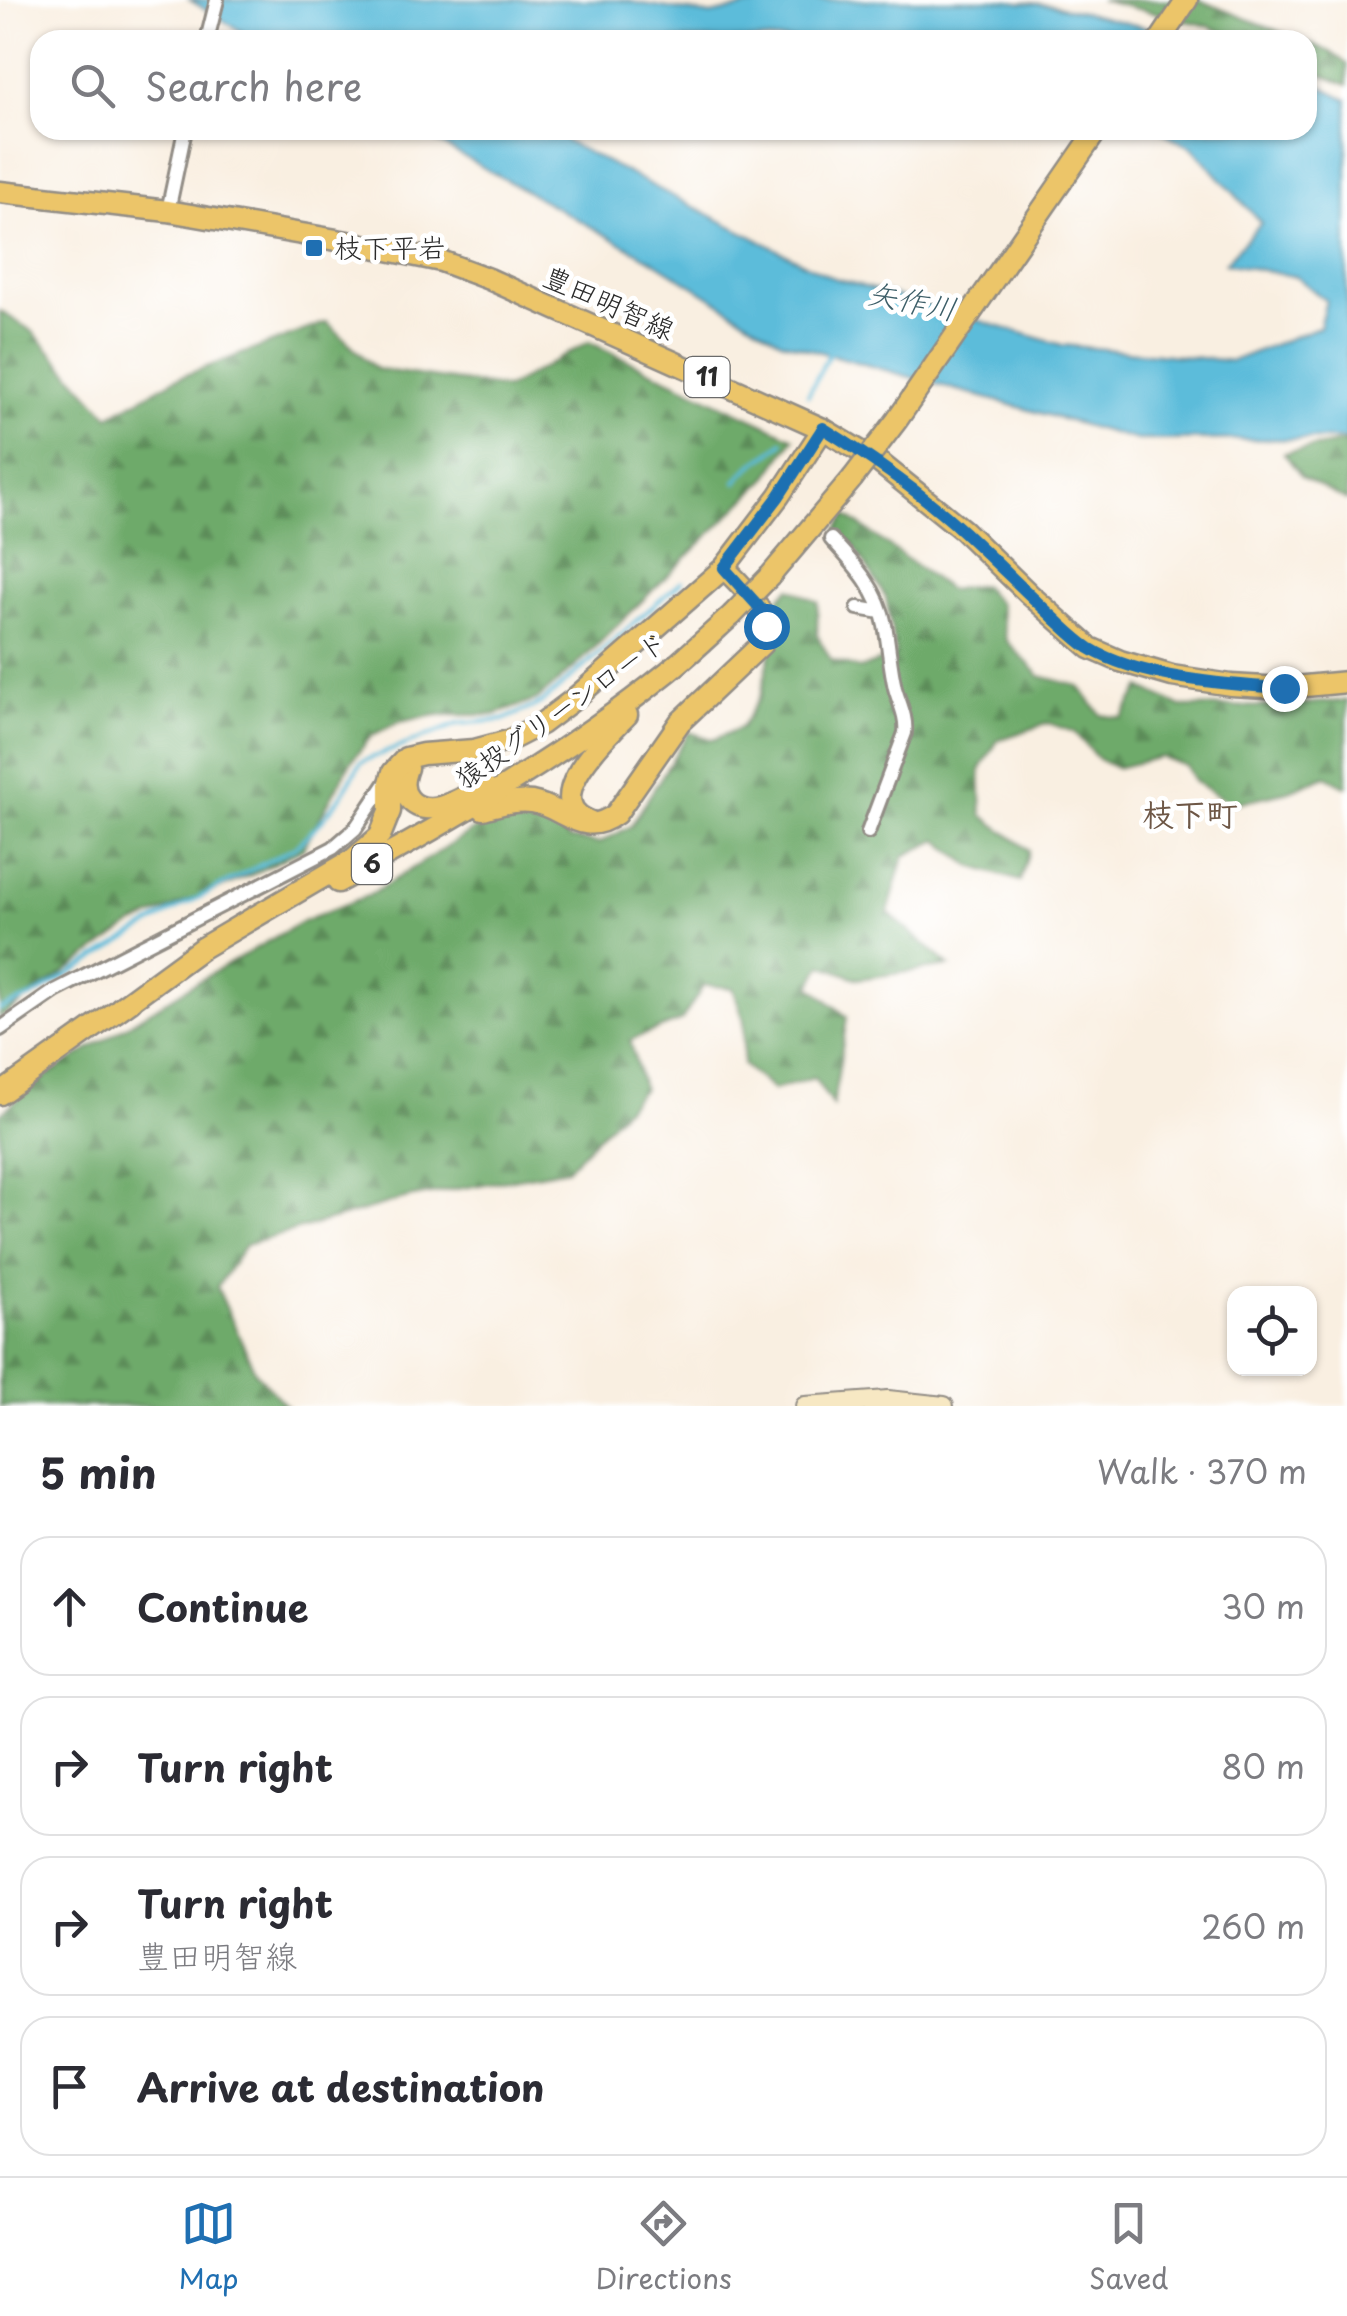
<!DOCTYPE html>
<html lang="en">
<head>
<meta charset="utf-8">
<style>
	:root { --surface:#fff; --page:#f7f7f7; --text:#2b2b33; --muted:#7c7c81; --line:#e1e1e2; --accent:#1f6fb2 }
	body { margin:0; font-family:"Playpen Sans","Klee One",sans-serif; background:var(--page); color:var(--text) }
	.controls { position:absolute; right:30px; bottom:30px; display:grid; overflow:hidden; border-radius:20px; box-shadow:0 2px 8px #0004 }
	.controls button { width:90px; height:90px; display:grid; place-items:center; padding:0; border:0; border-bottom:2px solid var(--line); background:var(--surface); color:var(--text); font:50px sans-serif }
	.stop { position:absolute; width:30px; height:30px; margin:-22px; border:8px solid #1f6fb2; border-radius:50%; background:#fff }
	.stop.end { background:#1f6fb2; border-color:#fff; box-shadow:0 2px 10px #0008 }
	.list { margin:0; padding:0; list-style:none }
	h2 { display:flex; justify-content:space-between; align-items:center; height:130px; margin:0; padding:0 40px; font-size:42px }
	h2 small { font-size:32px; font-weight:400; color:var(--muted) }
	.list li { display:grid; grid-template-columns:65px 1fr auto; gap:30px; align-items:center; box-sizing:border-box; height:140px; margin:0 20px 20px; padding:0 20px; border:2px solid var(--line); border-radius:30px }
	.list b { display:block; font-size:38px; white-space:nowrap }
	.list p { margin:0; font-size:32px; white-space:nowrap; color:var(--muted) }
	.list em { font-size:32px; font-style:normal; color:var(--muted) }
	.icon { flex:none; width:55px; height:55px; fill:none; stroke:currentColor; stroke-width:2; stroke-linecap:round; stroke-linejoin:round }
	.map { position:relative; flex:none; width:1347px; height:1406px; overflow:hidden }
	.search { position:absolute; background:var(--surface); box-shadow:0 2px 8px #0004; left:30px; right:30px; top:30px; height:110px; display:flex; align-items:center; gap:25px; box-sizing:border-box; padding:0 35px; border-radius:30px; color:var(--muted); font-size:38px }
	.sheet { height:770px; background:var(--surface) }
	nav { display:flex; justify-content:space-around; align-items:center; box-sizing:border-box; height:140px; border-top:2px solid var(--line); background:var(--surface); font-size:28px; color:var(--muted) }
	nav a { display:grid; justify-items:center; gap:5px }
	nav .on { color:var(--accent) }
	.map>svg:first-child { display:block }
	.forest { fill:url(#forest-firs); stroke:#4c6a4b; stroke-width:2.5 }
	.water { fill:#5cbcda; stroke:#447482; stroke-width:2.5 }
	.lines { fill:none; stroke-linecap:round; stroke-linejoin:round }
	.stream { stroke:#5cbcda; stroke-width:4 }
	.street-casing { stroke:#928d86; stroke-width:18 }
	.secondary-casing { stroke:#928d86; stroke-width:22 }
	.primary-casing { stroke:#928d86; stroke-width:25 }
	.street { stroke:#fff; stroke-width:12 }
	.secondary { stroke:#f7e8c3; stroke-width:18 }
	.primary { stroke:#ecc569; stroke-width:20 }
	.primary-bridge-casing { stroke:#928d86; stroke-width:25; stroke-linecap:butt }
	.primary-bridge { stroke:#ecc569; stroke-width:20 }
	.route { stroke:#1f6fb2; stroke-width:12 }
	.poi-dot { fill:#1f6fb2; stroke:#fff; stroke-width:4 }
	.labels { text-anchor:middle; stroke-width:9; stroke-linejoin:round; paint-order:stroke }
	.shield { fill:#fff; stroke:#6b6b6b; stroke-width:2.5 }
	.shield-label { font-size:25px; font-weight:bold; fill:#2b2b2b }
	.poi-label { font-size:28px; fill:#2b2b2b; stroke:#fff; text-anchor:start }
	.street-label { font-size:28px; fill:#2b2b2b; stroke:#fff }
	.water-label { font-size:30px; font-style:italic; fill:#3c5e68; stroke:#fff }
	.quarter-label { font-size:32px; font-weight:bold; fill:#6e5746; stroke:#fff }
</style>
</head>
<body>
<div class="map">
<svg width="1347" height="1406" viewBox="0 0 1347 1406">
	<defs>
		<pattern id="forest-firs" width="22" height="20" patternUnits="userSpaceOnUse" patternTransform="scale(2.5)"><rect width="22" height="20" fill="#6eaa6b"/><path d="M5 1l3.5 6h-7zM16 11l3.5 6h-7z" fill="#5b8b58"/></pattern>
	</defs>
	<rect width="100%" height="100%" fill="#fff"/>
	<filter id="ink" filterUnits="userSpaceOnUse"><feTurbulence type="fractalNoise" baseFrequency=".01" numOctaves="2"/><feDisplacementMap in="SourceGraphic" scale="20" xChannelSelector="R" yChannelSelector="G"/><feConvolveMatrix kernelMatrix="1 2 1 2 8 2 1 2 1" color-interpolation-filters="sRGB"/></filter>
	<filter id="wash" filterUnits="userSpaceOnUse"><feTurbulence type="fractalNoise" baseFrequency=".0048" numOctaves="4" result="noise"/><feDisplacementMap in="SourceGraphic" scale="40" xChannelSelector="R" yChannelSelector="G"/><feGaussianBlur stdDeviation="2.25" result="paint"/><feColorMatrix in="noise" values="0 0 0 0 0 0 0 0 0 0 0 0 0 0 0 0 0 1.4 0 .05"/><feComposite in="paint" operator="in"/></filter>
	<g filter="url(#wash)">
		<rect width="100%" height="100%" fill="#f9efe1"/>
		<g class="forest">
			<polygon points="1100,0 1199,0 1300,40 1240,40 1208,26"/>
			<polygon points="1307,43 1331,52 1347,64 1347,85 1307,69"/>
			<polygon points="0,311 32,331 109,416 175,379 327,322 376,369 507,388 589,342 794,438 766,479 578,664 537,700 493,715 437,715 399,722 372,735 351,762 303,848 253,874 132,925 0,1018"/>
			<polygon points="1347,441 1347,501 1302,477 1284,453"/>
			<polygon points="846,515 949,590 982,585 999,604 1006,640 1040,676 1079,686 1101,715 1122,718 1141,687 1181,707 1276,706 1347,700 1347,787 1326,776 1289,791 1231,804 1194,781 1186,766 1161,757 1116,768 1098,759 1074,732 1049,723 998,740 980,770 982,815 1029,850 1020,881 971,866 938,840 904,856 888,913 950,966 858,979 822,965 811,986 847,1017 833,1106 814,1078 773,1090 743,1065 744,1021 733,988 704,985 682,1020 630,1040 643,1089 567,1169 408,1198 245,1245 217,1287 256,1373 286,1406 0,1406 0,1114 40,1080 190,986 305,920 370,895 494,817 515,809 539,813 569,839 599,843 631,826 689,732 713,740 742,727 761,695 778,618 772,605 790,588 818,602 817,635 831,660 860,669 896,655 886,598 853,544 836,532"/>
		</g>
		<g class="water">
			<polygon points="190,0 620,0 711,15 779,0 995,0 1052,5 1198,40 255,40"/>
			<polygon points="1307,80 1347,99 1347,439 1137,440 781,341 655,262 415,130 559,130 567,142 831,277 1062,345 1232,361 1319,327 1326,301 1297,277 1225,263 1261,223 1193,148 1158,130 1307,130"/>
		</g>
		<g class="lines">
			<g class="stream">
				<polyline points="808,395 829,354"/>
				<path d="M 736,482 C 752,461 766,459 783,442"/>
				<polyline points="0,1009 32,997 171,912 295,847 320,823 342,795 361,762 458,724 503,720 542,703 682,581"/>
			</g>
		</g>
	</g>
	<g filter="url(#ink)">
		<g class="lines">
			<g class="street-casing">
				<g id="street">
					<polyline points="207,40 217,0"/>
					<polyline points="168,211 185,130"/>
					<path d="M 831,539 C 855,565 878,589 885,625 C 889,646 890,667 895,688 C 899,703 907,717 905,733 L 868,832"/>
					<polyline points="858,608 881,612"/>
					<polyline points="0,1029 55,991 333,848 355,829 388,780"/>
				</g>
			</g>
			<g class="secondary-casing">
				<polyline id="secondary" points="805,1406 888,1400 944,1406"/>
			</g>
			<g class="primary-casing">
				<g id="primary">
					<polyline points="1160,40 1187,0"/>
					<polyline points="0,192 168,211 354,243 441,261 489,279 823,429 880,463 963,530 1029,594 1090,648 1120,661 1172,676 1231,685 1284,688 1347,682"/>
					<polyline points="770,576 852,479"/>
					<path d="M 407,768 C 403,779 401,789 409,799 C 428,822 465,796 484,786"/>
					<path d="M 483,809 C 498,805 515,800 532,802 C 565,808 582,839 616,814 L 680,722 L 762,644 C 774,614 744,588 724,568"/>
					<path d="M 591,822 C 535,802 607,736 627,715"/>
					<path d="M 338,882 C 453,820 566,754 669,671 C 691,653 711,634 732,615"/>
					<polyline points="120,1008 202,948 352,860 380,836 390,811 390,783 393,772 406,758 423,754 474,750 508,741 541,724 573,700 724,568 779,496 823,429"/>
					<polyline points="0,1094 131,1001"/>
				</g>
			</g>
			<use href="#street" class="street"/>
			<use href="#secondary" class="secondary"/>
			<use href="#primary" class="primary"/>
			<g class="primary-bridge-casing">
				<g id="primary-bridge">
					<polyline points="852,479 897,420 1097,130"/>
					<polyline points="732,615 770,576"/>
				</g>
			</g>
			<use href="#primary-bridge" class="primary-bridge"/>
		</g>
	</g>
	<g class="lines" filter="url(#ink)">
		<path class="route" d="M 766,626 L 760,608 L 724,568 L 779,496 L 823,428 C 873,459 922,493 965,533 C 995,561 1024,590 1054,618 C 1065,628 1077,640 1089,648 C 1137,678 1228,685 1284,688"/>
	</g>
	<rect class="poi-dot" x="304" y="238" width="20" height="20" rx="5"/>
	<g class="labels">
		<g class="shield">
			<rect x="684.5" y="357" width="45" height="40" rx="8"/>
			<rect x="352" y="844" width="40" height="40" rx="8"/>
		</g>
		<g class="shield-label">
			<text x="707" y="386">11</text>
			<text x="372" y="873">6</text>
		</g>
		<g class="poi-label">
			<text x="334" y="258">枝下平岩</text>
		</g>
		<g class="street-label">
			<text transform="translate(609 303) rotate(24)" y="10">豊田明智線</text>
			<text transform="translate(561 710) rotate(-35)" y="10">猿投グリーンロード</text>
		</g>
		<g class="water-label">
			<text transform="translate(912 302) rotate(11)" y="10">矢作川</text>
		</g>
		<g class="quarter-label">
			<text x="1190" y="826">枝下町</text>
		</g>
	</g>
</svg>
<div class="controls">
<button><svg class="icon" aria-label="locate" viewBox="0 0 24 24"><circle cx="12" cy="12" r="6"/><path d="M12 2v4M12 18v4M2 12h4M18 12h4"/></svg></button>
</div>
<div class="stop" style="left:766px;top:626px"></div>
<div class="stop end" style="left:1284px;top:688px"></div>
<div class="search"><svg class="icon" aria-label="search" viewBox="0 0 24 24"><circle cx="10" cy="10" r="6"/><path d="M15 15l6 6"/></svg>Search here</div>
</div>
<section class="sheet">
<h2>5 min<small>Walk · 370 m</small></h2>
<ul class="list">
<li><svg class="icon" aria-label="ahead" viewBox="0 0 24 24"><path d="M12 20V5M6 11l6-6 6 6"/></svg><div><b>Continue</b></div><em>30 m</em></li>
<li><svg class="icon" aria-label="right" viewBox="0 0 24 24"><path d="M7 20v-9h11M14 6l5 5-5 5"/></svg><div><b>Turn right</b></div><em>80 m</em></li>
<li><svg class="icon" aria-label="right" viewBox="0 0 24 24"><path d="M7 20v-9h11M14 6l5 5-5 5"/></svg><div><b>Turn right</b><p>豊田明智線</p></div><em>260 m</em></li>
<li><svg class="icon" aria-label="arrive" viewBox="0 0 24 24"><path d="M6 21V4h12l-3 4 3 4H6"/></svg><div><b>Arrive at destination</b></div></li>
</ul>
</section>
<nav>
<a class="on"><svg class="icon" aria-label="map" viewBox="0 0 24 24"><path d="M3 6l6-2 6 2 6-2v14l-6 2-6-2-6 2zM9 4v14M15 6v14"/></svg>Map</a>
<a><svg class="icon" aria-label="directions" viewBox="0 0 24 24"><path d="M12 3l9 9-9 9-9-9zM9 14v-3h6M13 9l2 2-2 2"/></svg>Directions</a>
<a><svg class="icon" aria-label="saved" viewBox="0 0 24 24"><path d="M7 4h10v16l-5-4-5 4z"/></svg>Saved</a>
</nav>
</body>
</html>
